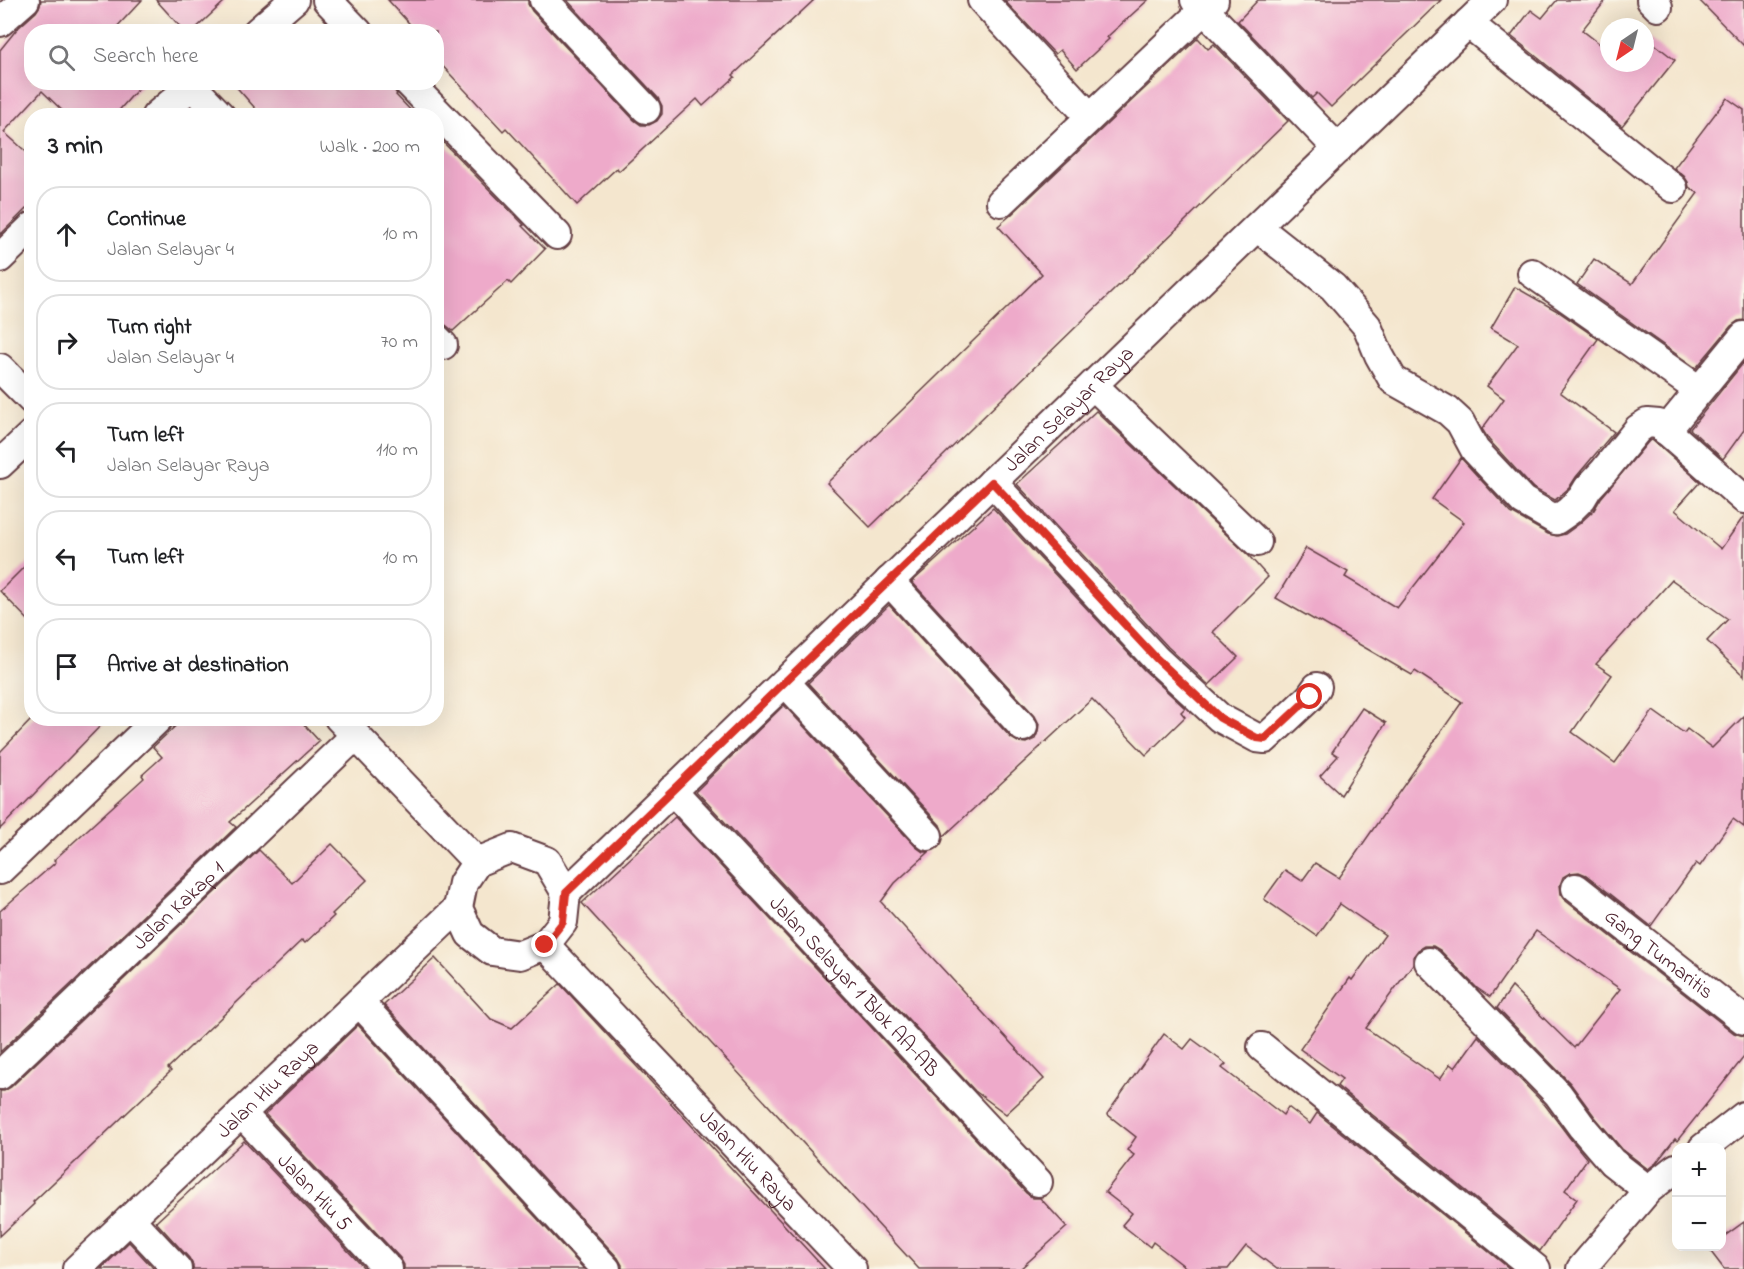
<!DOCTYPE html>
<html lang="en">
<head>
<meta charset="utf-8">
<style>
	:root { --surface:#fff; --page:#f2f2f2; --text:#202124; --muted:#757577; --line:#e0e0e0 }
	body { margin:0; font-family:"Indie Flower",sans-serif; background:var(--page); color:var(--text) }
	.controls { position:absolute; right:18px; bottom:18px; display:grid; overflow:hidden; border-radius:12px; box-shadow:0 6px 24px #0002 }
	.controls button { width:54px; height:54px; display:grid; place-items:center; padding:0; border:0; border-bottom:2px solid var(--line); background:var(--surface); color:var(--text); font:30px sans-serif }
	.compass { position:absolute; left:1600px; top:18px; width:54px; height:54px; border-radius:50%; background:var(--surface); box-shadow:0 6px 24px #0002; rotate:215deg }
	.stop { position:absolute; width:18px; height:18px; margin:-14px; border:4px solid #d93025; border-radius:50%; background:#fff }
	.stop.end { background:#d93025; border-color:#fff; box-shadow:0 2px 6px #0008 }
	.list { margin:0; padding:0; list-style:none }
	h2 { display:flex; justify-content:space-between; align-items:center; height:78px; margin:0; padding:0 24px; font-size:26px }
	h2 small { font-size:20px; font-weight:400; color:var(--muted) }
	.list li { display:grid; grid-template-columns:39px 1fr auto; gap:18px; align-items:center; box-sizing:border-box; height:96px; margin:0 12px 12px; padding:0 12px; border:2px solid var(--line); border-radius:24px }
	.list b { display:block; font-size:22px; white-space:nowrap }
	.list p { margin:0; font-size:20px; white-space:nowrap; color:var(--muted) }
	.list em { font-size:20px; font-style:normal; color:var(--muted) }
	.icon { flex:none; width:33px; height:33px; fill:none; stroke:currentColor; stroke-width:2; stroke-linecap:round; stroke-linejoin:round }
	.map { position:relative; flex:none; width:1744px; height:1269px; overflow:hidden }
	.search { position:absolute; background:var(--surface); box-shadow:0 6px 24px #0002; left:24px; top:24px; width:420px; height:66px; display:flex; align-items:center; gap:15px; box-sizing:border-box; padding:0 21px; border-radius:24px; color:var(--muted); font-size:22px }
	.panel { position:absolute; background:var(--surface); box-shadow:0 6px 24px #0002; left:24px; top:108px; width:420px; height:618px; border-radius:24px }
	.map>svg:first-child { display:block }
	.building { fill:#eeaaca }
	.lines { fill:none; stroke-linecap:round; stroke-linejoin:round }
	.street-casing { stroke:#643d43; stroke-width:32 }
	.street { stroke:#fff; stroke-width:28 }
	.route { stroke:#d93025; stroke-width:8 }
	.labels { text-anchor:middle; stroke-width:4.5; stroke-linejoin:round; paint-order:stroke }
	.street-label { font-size:21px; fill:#4a1f2b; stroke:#fbf7ec }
</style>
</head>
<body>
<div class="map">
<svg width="1744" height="1269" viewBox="0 0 1744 1269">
	<rect width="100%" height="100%" fill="#fbf7ec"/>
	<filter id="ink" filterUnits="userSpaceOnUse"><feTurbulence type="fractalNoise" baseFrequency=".0167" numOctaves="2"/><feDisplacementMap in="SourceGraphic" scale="12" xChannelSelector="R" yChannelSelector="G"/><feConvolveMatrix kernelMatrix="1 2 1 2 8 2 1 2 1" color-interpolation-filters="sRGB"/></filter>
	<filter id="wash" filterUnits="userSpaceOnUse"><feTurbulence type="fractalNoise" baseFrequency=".008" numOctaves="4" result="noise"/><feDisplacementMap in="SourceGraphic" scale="24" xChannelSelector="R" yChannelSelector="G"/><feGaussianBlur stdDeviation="1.35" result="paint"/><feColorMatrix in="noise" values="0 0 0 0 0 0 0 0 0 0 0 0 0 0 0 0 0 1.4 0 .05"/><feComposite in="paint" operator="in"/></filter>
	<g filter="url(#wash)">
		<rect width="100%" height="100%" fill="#f4e6ce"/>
		<g id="blocks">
			<g class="building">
				<polygon points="41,0 142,0 112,32 32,32 32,82 144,82 114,116 68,116 42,91 4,132 32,157 32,203 0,235 0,50 17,29 36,12 40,6"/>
				<polygon points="156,0 226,0 192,32 185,32"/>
				<polygon points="388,0 528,0 528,4 532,11 634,120 641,125 649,125 657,121 662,114 662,106 658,98 567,0 814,0 733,75 735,77 703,106 697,99 619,171 617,168 577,205 506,128 503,131 436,59 436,32 417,32"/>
				<polygon points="1004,0 1148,0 1107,37 1109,39 1077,69 1060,50 1055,54"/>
				<polygon points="1258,0 1441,0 1331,107 1317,93 1312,98 1238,21"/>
				<polygon points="1557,0 1606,0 1582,30 1609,51 1609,63 1645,63 1645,40 1647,38 1675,60 1622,126 1511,36 1531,10 1542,18"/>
				<polygon points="1699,0 1744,0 1744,46"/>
				<polygon points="1198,38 1208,49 1214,44 1288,121 870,527 827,483 1042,274 998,226 1012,214"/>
				<polygon points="232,82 392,82 392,87 397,94 396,95 416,116 262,116"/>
				<polygon points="1727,98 1744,110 1744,320 1738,321 1731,326 1696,368 1577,284 1594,259 1632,284 1698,193 1689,187 1688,182 1684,176 1674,168"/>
				<polygon points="436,135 524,225 522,226 545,249 511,284 508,281 453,331 447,326 441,322 436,322"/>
				<polygon points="1515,287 1559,312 1598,339 1560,392 1614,432 1576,477 1569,488 1555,500 1533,488 1489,440 1482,429 1504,399 1487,386 1518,344 1491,328"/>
				<polygon points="1744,362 1744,430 1723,459 1690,429"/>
				<polygon points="1096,411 1249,556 1268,577 1213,632 1238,657 1209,685 1168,647 1017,484"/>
				<polygon points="1652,440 1700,482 1675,510 1721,549 1744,516 1744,676 1707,641 1728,619 1672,580 1596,664 1612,675 1572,732 1615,763 1653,711 1684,733 1687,729 1712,748 1744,716 1744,827 1733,819 1700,866 1696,863 1651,926 1586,875 1579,872 1570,873 1563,877 1560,885 1561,894 1566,901 1734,1033 1744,1036 1744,1057 1677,1141 1675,1139 1656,1163 1648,1169 1622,1149 1595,1117 1570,1083 1497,1008 1512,987 1574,1048 1620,989 1536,931 1490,997 1477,988 1440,950 1433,946 1425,946 1418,950 1413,957 1413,964 1366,1028 1440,1079 1450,1064 1455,1068 1478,1036 1545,1105 1569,1137 1587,1159 1565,1190 1577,1199 1540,1251 1337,1086 1342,1079 1300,1049 1350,978 1352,980 1385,935 1340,904 1317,936 1264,899 1285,870 1302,881 1315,863 1339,878 1462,702 1415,671 1412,675 1319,621 1318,622 1276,598 1306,548 1348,572 1345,577 1397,608 1464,522 1432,499 1461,458 1511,513 1548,534 1557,536 1565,534 1579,524 1594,510 1601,498 1649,441"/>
				<polygon points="993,508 1144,670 1185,708 1181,712 1185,717 1146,755 1092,699 944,836 940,825 808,683 889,605 1011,738 1018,742 1026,743 1035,739 1038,732 1039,724 1035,716 912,582"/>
				<polygon points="32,559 32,624 0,591"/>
				<polygon points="784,705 916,847 923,852 929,852 895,883 881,902 1044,1079 1006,1114 975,1091 696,791"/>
				<polygon points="1362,708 1386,723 1341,795 1320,776 1338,756 1332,752"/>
				<polygon points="33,718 108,718 0,829 0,752"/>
				<polygon points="184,718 298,718 319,741 230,822 236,827 0,1052 0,911 56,862 54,860 144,778 142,775 162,757 153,747"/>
				<polygon points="675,817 1026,1193 1033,1198 1040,1198 1067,1227 1020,1269 919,1269 582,903"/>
				<polygon points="332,844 367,880 332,914 334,916 305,943 302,940 168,1068 171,1071 33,1202 34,1204 0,1236 0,1091 4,1091 11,1087 259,850 292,883"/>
				<polygon points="435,958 491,1019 512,1028 560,984 825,1269 622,1269 622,1265 618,1258 384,1005"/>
				<polygon points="358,1025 584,1269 404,1269 404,1265 400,1258 265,1114"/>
				<polygon points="1164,1034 1184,1049 1192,1039 1226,1064 1222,1068 1283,1115 1288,1107 1310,1124 1317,1113 1510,1269 1277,1269 1246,1246 1228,1269 1188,1269 1153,1242 1150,1247 1122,1225 1132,1213 1105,1192 1134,1155 1127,1150 1136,1137 1107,1114"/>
				<polygon points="244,1141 365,1269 193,1269 193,1265 189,1258 156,1222"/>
				<polygon points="1744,1222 1744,1269 1724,1269 1708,1248 1722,1246 1722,1238"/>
				<polygon points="129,1242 154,1269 101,1269"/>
			</g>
		</g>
	</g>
	<g filter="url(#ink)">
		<use href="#blocks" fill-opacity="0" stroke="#643d43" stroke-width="1.5"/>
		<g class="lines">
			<g class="street-casing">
				<g id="street">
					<polyline points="327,0 358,32"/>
					<polyline points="544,0 646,109"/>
					<polyline points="982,0 1090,117"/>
					<polyline points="1195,0 1338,149"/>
					<polyline points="1651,0 1658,7"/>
					<polyline points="0,22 25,0"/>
					<polyline points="1468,23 1673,188"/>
					<polyline points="257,32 294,0"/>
					<polyline points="408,82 557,235"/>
					<polyline points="192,86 221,116"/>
					<polyline points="156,116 196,82"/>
					<polyline points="1001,202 1214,0"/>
					<polyline points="1257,227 1333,287 1367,326 1379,355 1393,380 1448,411 1460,422 1475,450 1523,501 1556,520 1569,511 1582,498 1588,488 1604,471 1638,429 1647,423 1659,424 1744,499"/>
					<polyline points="0,258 32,227"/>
					<polyline points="1532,273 1699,390"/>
					<polyline points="436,338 443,345"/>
					<polyline points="0,368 32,400"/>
					<polyline points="1093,385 1257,542"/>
					<polyline points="1666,431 1744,336"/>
					<polyline points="0,464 32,434"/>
					<polyline points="992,482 1156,659 1220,718 1257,738 1265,739 1310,697 1317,687"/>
					<polyline points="889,581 1023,727"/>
					<polyline points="785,682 928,836"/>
					<polyline points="339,718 477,862"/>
					<path id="s1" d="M 672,790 L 1038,1182"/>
					<polygon points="512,848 547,861 566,893 563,922 545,945 520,955 492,951 470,934 458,908 463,883 477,862"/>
					<polyline points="0,870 159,718"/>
					<path id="s2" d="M 1576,888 L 1744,1020"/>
					<path id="s3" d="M 566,893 L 1492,0"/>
					<path id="s4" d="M 545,945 L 852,1269"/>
					<polyline points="1429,962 1558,1094 1582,1127 1612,1162 1648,1190"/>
					<polyline points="359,1002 606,1269"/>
					<polyline points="1262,1047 1536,1269"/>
					<path id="s5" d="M 0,1075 L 355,736"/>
					<path id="s6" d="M 241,1113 L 388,1269"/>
					<polyline points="1703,1148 1744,1116"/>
					<polyline points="130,1219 177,1269"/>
					<path id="s7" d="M 77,1269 L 458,908"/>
					<polyline points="1581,1269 1648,1190 1676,1168"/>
				</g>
			</g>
			<use href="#street" class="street"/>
		</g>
	</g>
	<g class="lines" filter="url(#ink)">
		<polyline class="route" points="545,945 563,922 566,893 992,482 1156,658 1220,718 1257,738 1265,739 1310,697"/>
	</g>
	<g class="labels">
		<g class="street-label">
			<text dy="7" stroke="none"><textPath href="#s3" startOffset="698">Jalan Selayar Raya</textPath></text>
			<text dy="7" stroke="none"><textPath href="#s5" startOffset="246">Jalan Kakap 1</textPath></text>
			<text dy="7" stroke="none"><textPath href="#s2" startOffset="106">Gang Tumaritis</textPath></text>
			<text dy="7" stroke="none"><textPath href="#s1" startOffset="268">Jalan Selayar 1 Blok AA-AB</textPath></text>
			<text dy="7" stroke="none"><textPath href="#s7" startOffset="262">Jalan Hiu Raya</textPath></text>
			<text dy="7" stroke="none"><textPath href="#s4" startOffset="296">Jalan Hiu Raya</textPath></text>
			<text dy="7" stroke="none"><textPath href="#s6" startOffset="108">Jalan Hiu 5</textPath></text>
		</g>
	</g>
</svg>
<div class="controls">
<button>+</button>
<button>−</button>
</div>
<svg class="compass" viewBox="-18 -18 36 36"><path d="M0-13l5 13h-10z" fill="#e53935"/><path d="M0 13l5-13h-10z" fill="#757577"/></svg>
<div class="stop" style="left:1310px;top:697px"></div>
<div class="stop end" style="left:545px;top:945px"></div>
<div class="search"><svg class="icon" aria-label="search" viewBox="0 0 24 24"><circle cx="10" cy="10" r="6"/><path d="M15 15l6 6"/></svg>Search here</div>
<section class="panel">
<h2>3 min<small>Walk · 200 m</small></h2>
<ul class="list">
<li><svg class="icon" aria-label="ahead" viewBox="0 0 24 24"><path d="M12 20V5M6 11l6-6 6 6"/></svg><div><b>Continue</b><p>Jalan Selayar 4</p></div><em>10 m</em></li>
<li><svg class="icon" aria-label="right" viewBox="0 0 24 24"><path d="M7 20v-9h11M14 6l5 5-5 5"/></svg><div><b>Turn right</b><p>Jalan Selayar 4</p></div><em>70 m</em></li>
<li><svg class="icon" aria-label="left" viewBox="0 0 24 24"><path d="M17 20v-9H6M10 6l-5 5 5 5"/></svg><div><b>Turn left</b><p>Jalan Selayar Raya</p></div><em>110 m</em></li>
<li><svg class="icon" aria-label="left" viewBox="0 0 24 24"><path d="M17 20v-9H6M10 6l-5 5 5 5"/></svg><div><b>Turn left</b></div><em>10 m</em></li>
<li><svg class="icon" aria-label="arrive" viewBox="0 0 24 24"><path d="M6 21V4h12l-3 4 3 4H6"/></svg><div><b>Arrive at destination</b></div></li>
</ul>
</section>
</div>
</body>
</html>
